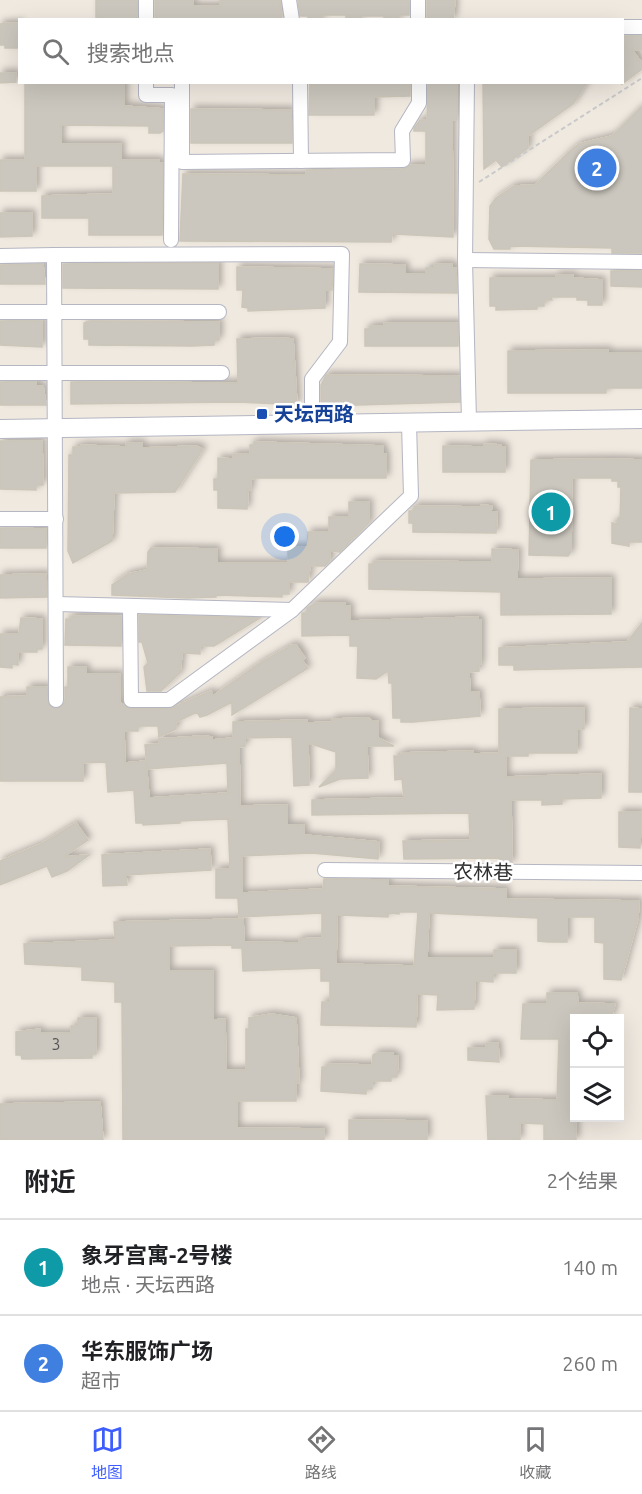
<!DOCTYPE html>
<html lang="zh">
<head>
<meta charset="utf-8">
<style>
	:root { --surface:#fff; --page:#f2f2f2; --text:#202124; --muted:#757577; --line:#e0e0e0; --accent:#3e5dff }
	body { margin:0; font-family:Ubuntu,"Noto Sans SC",sans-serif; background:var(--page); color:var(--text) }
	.controls { position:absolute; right:18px; bottom:18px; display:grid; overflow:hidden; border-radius:0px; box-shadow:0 6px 24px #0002 }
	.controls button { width:54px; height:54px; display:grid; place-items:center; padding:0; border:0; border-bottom:2px solid var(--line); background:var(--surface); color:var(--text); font:30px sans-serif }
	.you { position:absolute; left:285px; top:537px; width:21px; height:21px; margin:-15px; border:4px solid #fff; border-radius:50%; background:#1a73e8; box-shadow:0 0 0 9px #1a73e833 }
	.badge { display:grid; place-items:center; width:39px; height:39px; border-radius:50%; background:var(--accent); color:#fff; font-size:20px; font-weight:700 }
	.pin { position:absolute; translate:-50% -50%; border:3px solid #fff; box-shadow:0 2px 6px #0006 }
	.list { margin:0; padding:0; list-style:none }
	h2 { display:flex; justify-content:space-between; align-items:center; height:78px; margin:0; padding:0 24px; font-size:26px }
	h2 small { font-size:20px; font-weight:400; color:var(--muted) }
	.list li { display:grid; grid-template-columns:39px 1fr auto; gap:18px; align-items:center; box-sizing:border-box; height:96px; padding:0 24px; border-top:2px solid var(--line) }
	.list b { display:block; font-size:22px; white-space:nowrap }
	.list p { margin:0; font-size:20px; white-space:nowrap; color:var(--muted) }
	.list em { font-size:20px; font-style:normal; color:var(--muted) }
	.icon { flex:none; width:33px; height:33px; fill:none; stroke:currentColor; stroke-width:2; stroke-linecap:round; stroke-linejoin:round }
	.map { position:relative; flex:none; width:642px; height:1140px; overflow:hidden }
	.search { position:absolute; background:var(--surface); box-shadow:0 6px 24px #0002; left:18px; right:18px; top:18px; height:66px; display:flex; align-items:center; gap:15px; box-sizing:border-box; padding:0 21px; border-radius:0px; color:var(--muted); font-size:22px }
	.sheet { height:270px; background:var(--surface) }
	nav { display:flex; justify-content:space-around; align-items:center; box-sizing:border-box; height:84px; border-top:2px solid var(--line); background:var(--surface); font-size:16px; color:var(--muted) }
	nav a { display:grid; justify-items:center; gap:3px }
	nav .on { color:var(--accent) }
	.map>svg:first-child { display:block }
	.building { fill:#cbc7be; stroke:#ccc6b9; stroke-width:1.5; fill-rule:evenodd; filter:url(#shadow) }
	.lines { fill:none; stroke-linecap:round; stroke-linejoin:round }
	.minor-casing { stroke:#b4b6c2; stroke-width:16 }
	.tertiary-casing { stroke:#b4b6c2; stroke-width:20 }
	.path { stroke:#c9c9c9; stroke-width:2; stroke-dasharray:4.5 3; stroke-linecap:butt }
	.minor { stroke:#fff; stroke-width:14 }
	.tertiary { stroke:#fff; stroke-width:18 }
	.transit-dot { fill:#1a4fb4; stroke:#fff; stroke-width:2 }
	.labels { text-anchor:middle; stroke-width:5; stroke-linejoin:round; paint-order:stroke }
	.number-label { font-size:16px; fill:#555452 }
	.transit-label { font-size:20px; font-weight:bold; fill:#164399; stroke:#fff; text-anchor:start }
	.street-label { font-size:20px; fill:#2e2e2e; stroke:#fff }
</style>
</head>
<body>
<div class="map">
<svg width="642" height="1140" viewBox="0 0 642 1140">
	<defs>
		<filter id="shadow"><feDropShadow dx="3.5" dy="-3.5" stdDeviation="3" flood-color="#0004"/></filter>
	</defs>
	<rect width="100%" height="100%" fill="#f0e9e0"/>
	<g class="building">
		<rect x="96" y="0" width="41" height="20"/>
		<polygon points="155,0 193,0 193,6 220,6 220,0 280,0 282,16 280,20 155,20"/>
		<polygon points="298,0 409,0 409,15 399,15 399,20 384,20 384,16 361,16 361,20 346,20 346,15 322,15 322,20 308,20 308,16 300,16"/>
		<polygon points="427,0 455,0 453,20 427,20"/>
		<polygon points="20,23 19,48 5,48 5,45 0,45 0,24"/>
		<polygon points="622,36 642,36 642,50 632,50 642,63 642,69 622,84"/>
		<polygon points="0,73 16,73 16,82 0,83"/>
		<polygon points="25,82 124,82 124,106 163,109 163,131 160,133 149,133 149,126 61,125 61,144 121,144 121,160 159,160 159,163 163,163 162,235 89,235 89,218 42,218 42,196 113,194 113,166 36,166 36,191 0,191 0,160 25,160"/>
		<polygon points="310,82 410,82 410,96 374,97 374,115 309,115"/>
		<polygon points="428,82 457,82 457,120 452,120 453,237 392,234 391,242 180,241 183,174 306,175 306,170 403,169 411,165 426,165 426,131 414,131 414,128 420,120 427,120"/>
		<polygon points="483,82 587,82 573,104 528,136 528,148 502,167 496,160 484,169"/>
		<polygon points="642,106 642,253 612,253 612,248 510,246 510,249 494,249 489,239 490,206 496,198 514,186 535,185 570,151 579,144 612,136"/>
		<polygon points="191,109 291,110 292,143 191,143"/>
		<polygon points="0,213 32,213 32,236 0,237"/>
		<polygon points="218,263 218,289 63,288 63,264"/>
		<polygon points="43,264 45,284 0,284 0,265"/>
		<polygon points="360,264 405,265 405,274 426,274 426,268 434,268 434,264 452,264 452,268 456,268 457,293 359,292"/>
		<polygon points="237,267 333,269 332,290 325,290 325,308 248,311 248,308 242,307 243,290 237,290"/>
		<polygon points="611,271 642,271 642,287 611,286"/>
		<polygon points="556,275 573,275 573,278 602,280 602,305 588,305 588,300 577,300 577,297 551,297 552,300 544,300 544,306 537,306 537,309 496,310 496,306 490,306 490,278 556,278"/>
		<polygon points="0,321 42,321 42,347 0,345"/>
		<polygon points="89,321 219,322 219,340 214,340 214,345 193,346 89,345 89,339 84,339 84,323"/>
		<polygon points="384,323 458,323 458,346 365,346 365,329 370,329 370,326 384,326"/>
		<polygon points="279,338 293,339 297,405 238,402 71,404 71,382 238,383 237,339"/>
		<polygon points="608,350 608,353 642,353 642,388 606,388 606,393 508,393 508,351"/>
		<polygon points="326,375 459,376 460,402 324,406 321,402 321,385"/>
		<polygon points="0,382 36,382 36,386 43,386 46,405 0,405"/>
		<polygon points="0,441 42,441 43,485 36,485 36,490 0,489"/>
		<polygon points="254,442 383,446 383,454 386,454 386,478 255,478 251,479 251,490 248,490 247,509 218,508 218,490 214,490 214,479 218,479 218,458 233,459 233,454 250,454 250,445 254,445"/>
		<polygon points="126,443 142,443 142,448 196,446 203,449 175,492 114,493 112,541 73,563 68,551 69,455 73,455 73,447 81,447 81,445 126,447"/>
		<polygon points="484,444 501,445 501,447 505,447 505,472 443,472 443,446 484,447"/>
		<polygon points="612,459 642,460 642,542 629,542 629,546 612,543 612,523 618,524 618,518 620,518 621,487 618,487 618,481 612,481 612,478 572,478 571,552 568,556 529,555 531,460"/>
		<polygon points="349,502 369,502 369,523 355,537 351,537 351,541 340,552 330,551 330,561 325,566 310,566 308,582 289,582 289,594 282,594 282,597 216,595 216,597 187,598 112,595 112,585 128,574 147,570 148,552 151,548 217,549 217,563 288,563 288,547 308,547 308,532 329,532 329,517 349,517"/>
		<polygon points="481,505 492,506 491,512 497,512 496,533 413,532 413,523 409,523 409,511 414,511 414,506 481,507"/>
		<polygon points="0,528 46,529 46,548 0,548"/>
		<polygon points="492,549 518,550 517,579 611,578 611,614 501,615 501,592 369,589 369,564 374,564 374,561 492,562"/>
		<polygon points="46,574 47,597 0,598 0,575"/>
		<polygon points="316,603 345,603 345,606 350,606 350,621 478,617 478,620 481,620 481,664 479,664 479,671 469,672 470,692 479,692 480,716 413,722 401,722 401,718 393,718 392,683 389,683 388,671 376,679 357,678 358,646 350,646 350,635 302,636 302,613 307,613 307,608"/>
		<polygon points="139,615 260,618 214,646 200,646 200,654 182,653 180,673 161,691 147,691 144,667 148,663 142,642 139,642"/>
		<polygon points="72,616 121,616 121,646 65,645 66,619 72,619"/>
		<polygon points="21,618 42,619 42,649 37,649 37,652 18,652 18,665 12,664 12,668 0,667 0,634 19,634"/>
		<polygon points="642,623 642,667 514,670 514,665 499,665 499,648 627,642"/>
		<path d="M 292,645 L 296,645 L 305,658 L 302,660 L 308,668 L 232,715 L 232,702 L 207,715 L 200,717 L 197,712 L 176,722 L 176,729 L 159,737 L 158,726 L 138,726 L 138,731 L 124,731 L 125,763 L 146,761 L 149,798 L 228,793 L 227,763 L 147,769 L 145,745 L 159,744 L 159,739 L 202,736 L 212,737 L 212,740 L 233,738 L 233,722 L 307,720 L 307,723 L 332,722 L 332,719 L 369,718 L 372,721 L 378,721 L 378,738 L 394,746 L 367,746 L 368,778 L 340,779 L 319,787 L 336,770 L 336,752 L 308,743 L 309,785 L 294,786 L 292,737 L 245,738 L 245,746 L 239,747 L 240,806 L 287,805 L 287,825 L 304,825 L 304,835 L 379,842 L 378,859 L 311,853 L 242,856 L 242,893 L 323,889 L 324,879 L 388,880 L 388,886 L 506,889 L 506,899 L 639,901 L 638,918 L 621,980 L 604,979 L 604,943 L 595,942 L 595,917 L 567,917 L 567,942 L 548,942 L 538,941 L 538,918 L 429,913 L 427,958 L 494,958 L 494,950 L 516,950 L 516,973 L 493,973 L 493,982 L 475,981 L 474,1009 L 437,1010 L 438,995 L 417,994 L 416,1027 L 321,1025 L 322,1002 L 330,1002 L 330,981 L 321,981 L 321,968 L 243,971 L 242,948 L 232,948 L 232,945 L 169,946 L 169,971 L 213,971 L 213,1020 L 225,1019 L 226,1070 L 246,1070 L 246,1029 L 249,1029 L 249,1018 L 271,1014 L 296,1018 L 299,1083 L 296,1083 L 296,1101 L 237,1101 L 237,1128 L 324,1129 L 324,1140 L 123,1140 L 122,1002 L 115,1002 L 115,982 L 82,980 L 82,967 L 25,964 L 24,944 L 115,940 L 114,922 L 243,919 L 244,942 L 299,943 L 299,939 L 322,938 L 322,913 L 239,917 L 238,898 L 216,898 L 216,869 L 230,869 L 228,819 L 180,821 L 180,823 L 143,825 L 143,823 L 136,823 L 134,790 L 108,792 L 106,762 L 83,763 L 83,781 L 0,781 L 0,697 L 27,696 L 27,687 L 47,687 L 49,705 L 60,708 L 65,701 L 65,687 L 68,687 L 68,667 L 86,667 L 86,674 L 120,674 L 120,702 L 127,708 L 170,709 L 211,691 L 213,696 L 260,663 ZM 399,912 L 418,912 L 414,966 L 336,964 L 337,915 L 388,917 L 388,913 L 399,914 Z"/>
		<polygon points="584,708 584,729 577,729 577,753 528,753 528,756 506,756 506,777 601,774 601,798 562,799 562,804 542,805 542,800 511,800 512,863 500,863 500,858 404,859 403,841 470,840 469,813 312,815 312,800 404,798 402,779 395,780 394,756 401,756 401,753 473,751 473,754 499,753 499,709"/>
		<polygon points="630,708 642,709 642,792 629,792"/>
		<polygon points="619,812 641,812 640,848 619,847"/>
		<polygon points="76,823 88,840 63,857 89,855 67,871 52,877 47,866 0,885 0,861 41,844"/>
		<polygon points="210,849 211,870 126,875 127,885 103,886 102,855"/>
		<polygon points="547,993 577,993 578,1003 615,1004 611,1018 574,1018 576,1140 544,1140 544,1124 520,1123 520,1140 488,1140 486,1096 508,1096 508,1099 557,1100 559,1039 521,1039 523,1004 547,1004"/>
		<polygon points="78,1018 96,1018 96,1054 92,1054 92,1058 22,1059 21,1055 16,1055 16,1032 40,1029 40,1033 71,1033 71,1026 78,1026"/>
		<polygon points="486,1043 498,1043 499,1062 468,1060 468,1048 486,1048"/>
		<polygon points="377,1053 393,1053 393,1056 398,1056 397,1077 391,1077 391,1081 372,1081 372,1089 366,1089 366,1094 321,1091 322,1067 327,1067 327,1064 372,1065 373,1055"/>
		<polygon points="100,1102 103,1140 0,1140 0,1104"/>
		<polygon points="349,1120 427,1121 427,1140 349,1140"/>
	</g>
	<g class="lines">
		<g class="minor-casing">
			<g id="minor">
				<polyline points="289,0 292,20"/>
				<polyline points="418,0 418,20"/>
				<polyline points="146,20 146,0"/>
				<polyline points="622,27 642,27"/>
				<polyline points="146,82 146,95 172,95 171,240"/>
				<polyline points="182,82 182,162 403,160 402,131 419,103 419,82"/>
				<polyline points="300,82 301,161"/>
				<polyline points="467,82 465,260 469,421"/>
				<polyline points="0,256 54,255"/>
				<polyline points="465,260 642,262"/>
				<polyline points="0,312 219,312"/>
				<polyline points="0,373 222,373"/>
				<polyline points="0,519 56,519"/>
				<polyline points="56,604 292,610 411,496 409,423"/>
				<polyline points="130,606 131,700 169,700 292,610"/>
				<polyline points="56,700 54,255 342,254 340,342 312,379 312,424"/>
				<polyline points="325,870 642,873"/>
			</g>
		</g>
		<g class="tertiary-casing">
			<polyline id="tertiary" points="0,429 642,419"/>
		</g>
		<polyline class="path" points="479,182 642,78"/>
		<use href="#minor" class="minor"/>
		<use href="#tertiary" class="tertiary"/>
	</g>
	<rect class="transit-dot" x="256" y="408" width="12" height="12" rx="3"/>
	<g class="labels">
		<g class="number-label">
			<text x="56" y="1050">3</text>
		</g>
		<g class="transit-label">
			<text x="274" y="421">天坛西路</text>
		</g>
		<g class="street-label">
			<text transform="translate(483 872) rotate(1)" y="7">农林巷</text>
		</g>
	</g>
</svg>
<div class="controls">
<button><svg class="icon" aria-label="locate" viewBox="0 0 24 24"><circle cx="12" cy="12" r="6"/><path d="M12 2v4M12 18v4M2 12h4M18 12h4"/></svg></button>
<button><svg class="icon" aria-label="layers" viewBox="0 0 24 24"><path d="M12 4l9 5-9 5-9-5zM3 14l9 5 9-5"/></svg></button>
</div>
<div class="you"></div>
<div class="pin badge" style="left:551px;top:512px;background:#0f9aa8">1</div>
<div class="pin badge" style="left:597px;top:168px;background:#3f7fe0">2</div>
<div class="search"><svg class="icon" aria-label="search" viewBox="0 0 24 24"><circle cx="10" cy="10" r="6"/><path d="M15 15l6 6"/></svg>搜索地点</div>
</div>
<section class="sheet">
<h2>附近<small>2个结果</small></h2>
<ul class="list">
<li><span class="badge" style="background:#0f9aa8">1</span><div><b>象牙宫寓-2号楼</b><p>地点 · 天坛西路</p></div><em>140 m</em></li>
<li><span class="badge" style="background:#3f7fe0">2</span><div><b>华东服饰广场</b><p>超市</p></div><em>260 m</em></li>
</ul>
</section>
<nav>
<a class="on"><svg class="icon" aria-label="map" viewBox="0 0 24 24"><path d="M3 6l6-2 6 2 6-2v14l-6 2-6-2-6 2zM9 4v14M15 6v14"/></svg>地图</a>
<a><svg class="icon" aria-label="directions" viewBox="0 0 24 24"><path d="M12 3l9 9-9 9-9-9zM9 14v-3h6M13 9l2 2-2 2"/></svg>路线</a>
<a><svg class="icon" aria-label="saved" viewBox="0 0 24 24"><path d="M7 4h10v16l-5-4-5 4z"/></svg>收藏</a>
</nav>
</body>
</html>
